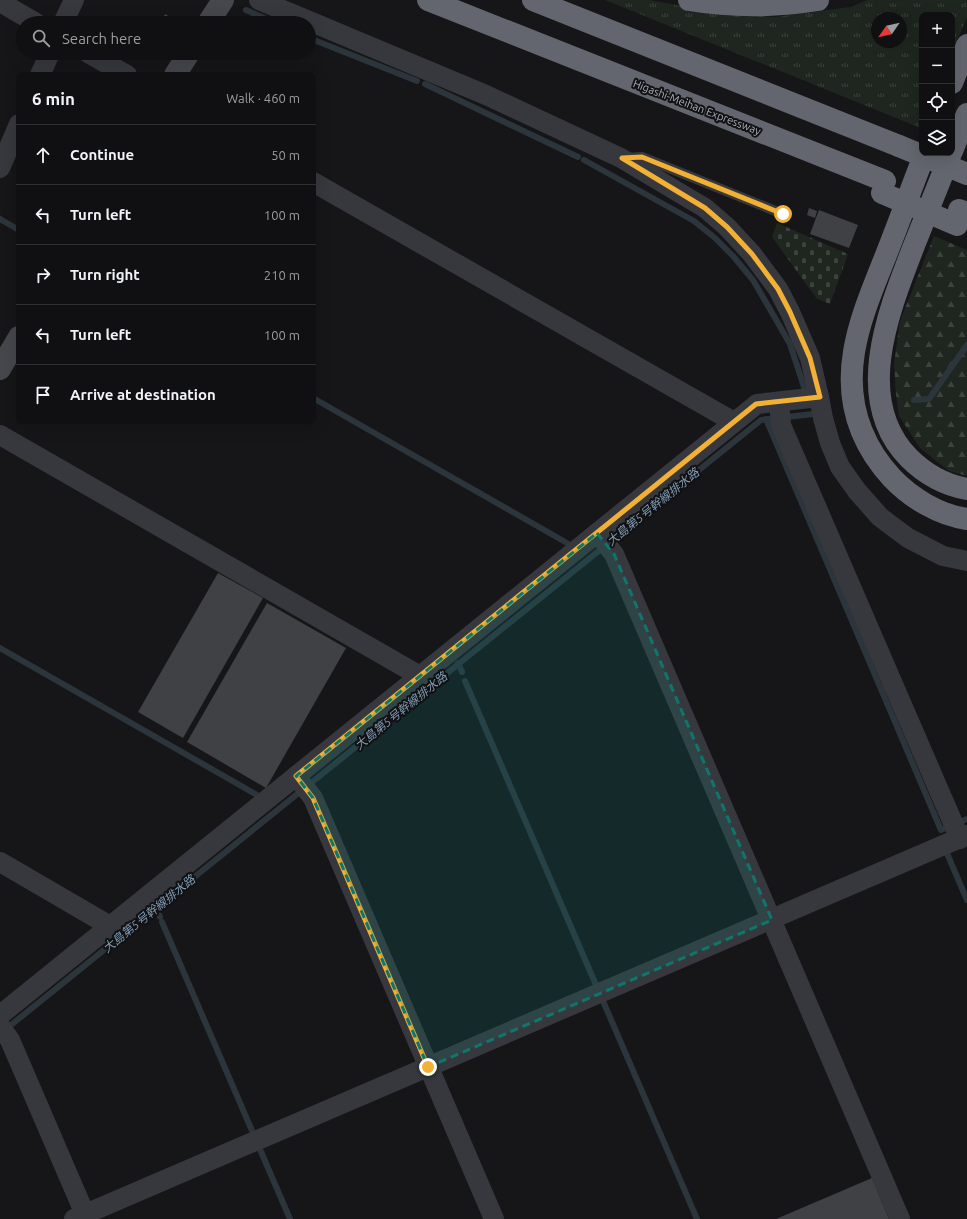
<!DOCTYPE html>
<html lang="en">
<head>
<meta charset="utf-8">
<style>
	:root { --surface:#101012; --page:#1e1e20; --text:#f1f3f6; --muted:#9c9d9f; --line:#303032 }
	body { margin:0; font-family:Ubuntu,"Noto Sans JP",sans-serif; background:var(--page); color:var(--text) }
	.controls { position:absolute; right:12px; top:12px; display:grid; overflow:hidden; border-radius:8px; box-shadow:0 4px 16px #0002 }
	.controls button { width:36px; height:36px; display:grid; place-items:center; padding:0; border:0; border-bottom:1px solid var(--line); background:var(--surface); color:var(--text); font:20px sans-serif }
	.compass { position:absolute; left:871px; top:12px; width:36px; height:36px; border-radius:50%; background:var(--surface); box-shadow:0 4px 16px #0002; rotate:236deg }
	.stop { position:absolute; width:12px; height:12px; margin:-9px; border:3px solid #f2b134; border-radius:50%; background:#fff }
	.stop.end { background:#f2b134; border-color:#fff; box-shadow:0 1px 4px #0008 }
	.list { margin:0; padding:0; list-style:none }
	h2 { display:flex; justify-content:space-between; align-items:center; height:52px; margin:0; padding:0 16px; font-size:17px }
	h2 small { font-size:13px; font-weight:400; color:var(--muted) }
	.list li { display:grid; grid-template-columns:26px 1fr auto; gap:12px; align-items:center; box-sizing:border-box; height:60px; padding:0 16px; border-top:1px solid var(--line) }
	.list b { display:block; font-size:15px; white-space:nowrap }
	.list em { font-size:13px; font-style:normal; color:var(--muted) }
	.icon { flex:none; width:22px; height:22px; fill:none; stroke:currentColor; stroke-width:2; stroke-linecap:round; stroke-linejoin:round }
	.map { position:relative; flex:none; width:967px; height:1219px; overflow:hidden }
	.search { position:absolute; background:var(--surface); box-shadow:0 4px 16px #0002; left:16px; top:16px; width:300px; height:44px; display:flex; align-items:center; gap:10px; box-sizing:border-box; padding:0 14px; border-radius:22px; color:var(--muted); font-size:15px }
	.panel { position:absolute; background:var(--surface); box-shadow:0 4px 16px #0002; left:16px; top:72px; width:300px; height:352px; border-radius:8px }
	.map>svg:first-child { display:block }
	.grass { fill:url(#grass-tufts); fill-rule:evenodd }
	.forest { fill:url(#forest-firs) }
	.cemetery { fill:url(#cemetery-stones) }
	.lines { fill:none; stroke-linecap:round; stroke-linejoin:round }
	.stream { stroke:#2c353c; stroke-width:6 }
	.building { fill:#404145 }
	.service { stroke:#37383d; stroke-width:10 }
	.minor { stroke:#37383d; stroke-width:20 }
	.secondary { stroke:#45474d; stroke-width:22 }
	.motorway { stroke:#63666e; stroke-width:22 }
	.motorway-bridge { stroke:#63666e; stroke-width:22 }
	.route { stroke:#f2b134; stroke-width:5 }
	.marked { fill:#0f766e; fill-opacity:0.2; stroke:#0f766e; stroke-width:3; stroke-dasharray:8 5; stroke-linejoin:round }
	.labels { text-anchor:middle; stroke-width:4; stroke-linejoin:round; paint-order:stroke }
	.street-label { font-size:11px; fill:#a8adb8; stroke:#111113 }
	.water-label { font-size:12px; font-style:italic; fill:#7f9bb3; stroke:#111113 }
</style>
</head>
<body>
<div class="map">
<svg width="967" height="1219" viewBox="0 0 967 1219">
	<defs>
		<pattern id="grass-tufts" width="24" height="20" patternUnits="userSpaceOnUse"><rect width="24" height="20" fill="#1e261f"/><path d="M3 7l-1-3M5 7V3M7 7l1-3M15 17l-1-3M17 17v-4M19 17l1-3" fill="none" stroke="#3c433d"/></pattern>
		<pattern id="forest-firs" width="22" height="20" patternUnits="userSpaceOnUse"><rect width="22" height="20" fill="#1e261f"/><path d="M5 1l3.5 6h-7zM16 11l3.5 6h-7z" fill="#3c433d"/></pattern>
		<pattern id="cemetery-stones" width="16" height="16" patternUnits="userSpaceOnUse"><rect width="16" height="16" fill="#1e261f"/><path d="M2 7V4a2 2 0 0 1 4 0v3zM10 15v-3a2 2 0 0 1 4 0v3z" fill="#3c433d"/></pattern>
	</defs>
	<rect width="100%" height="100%" fill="#161618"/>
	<path class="grass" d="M 605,0 L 649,0 L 714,12 L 774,17 L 851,7 L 867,0 L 967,0 L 967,17 L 952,53 L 952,15 L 922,15 L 921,128 ZM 877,18 L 901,18 L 901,42 L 877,42 Z"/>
	<polygon class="forest" points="934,236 967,250 967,476 949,471 920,448 899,416 896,394 894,364 900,321"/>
	<polygon class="cemetery" points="777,223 848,254 830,304 817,299 772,237"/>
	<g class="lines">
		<g class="stream">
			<polyline points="246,10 275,23"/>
			<polyline points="309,38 417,81"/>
			<polyline points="425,84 578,157"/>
			<polyline points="584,160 694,221 715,238 733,256 753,280 790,344 805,390"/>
			<polyline points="0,219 19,230"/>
			<polyline points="313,398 567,543"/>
			<polyline points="914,400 929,399 967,345"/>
			<polyline points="766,419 941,830 967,819"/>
			<polyline points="0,648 257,795"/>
			<polyline points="458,663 462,672"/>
			<polyline points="465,681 596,985"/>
			<polyline points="946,851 967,900"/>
			<polyline points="156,907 160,917"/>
			<polyline points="162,922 253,1133"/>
			<polyline points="603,1001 697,1219"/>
			<polyline points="6,1029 761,420 813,414"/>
			<polyline points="259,1147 290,1219"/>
		</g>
	</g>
	<g class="building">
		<polygon points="165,14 180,23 160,23"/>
		<polygon points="242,16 254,23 239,23"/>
		<polygon points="809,208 817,211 815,218 807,215"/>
		<polygon points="819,210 858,225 849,248 810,234"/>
		<polygon points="218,573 263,598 183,738 138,712"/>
		<polygon points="267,603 346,648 266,788 187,742"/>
		<polygon points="872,1178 889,1219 776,1219"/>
	</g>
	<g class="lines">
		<polyline class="service" points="626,158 642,157 783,214"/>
		<g class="minor">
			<polyline points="259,0 486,95 621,158 705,208 727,227 752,254 778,289 790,312 810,358 819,397 823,418 830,443 840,467 857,491 880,517 908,538 943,556 967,561"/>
			<polyline points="0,2 36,23"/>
			<polyline points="63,23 74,0"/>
			<polyline points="88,53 127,75"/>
			<polyline points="40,75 50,53"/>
			<polyline points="0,168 19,124"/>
			<polyline points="313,182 734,422"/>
			<polyline points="779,402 781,425 960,839"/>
			<polyline points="0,435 420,676"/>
			<polyline points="597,533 614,554 900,1219"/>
			<polyline points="296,776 313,798 494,1219"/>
			<polyline points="0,862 110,926"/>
			<polyline points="0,1015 757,404 819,397"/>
			<polyline points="0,1026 10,1040 87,1219"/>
			<polyline points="74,1219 967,835"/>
		</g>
		<g class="secondary">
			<polyline points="208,23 223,0"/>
			<polyline points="175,75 189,53"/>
			<polyline points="0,369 19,337"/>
		</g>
		<g class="motorway">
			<polyline points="428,0 885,181"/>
			<polyline points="533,0 899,146"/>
			<path d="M 689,0 C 731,7 775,7 818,0"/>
			<polyline points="952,83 967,45"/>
			<polyline points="952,151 967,114"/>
			<path d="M 925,153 C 911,189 898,225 884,260 C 872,290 859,321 854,352 C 846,400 859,442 892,478 C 911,498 939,515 967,519"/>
			<path d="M 951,153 C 939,183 927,213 915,243 C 890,308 851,399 909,458 C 925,474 945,485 967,489"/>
			<polyline points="959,210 967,213"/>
		</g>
		<g class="motorway-bridge">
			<polyline points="899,146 967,174"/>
			<polyline points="882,193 957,225"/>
		</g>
	</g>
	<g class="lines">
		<polyline class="route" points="428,1067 313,798 296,776 756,404 820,397 810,358 790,312 778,289 752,254 727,227 705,208 622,158 642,157 783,214"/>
	</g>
	<path class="marked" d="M 597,533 L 614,554 L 772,920 L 428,1067 L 313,798 L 296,776 Z"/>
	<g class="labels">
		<g class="street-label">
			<text transform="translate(697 107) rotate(21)" y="4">Higashi-Meihan Expressway</text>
		</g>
		<g class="water-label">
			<text transform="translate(653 507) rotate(-39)" y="4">大島第5号幹線排水路</text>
			<text transform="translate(401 711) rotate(-39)" y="4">大島第5号幹線排水路</text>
			<text transform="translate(149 914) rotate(-39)" y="4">大島第5号幹線排水路</text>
		</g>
	</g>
</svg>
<div class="controls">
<button>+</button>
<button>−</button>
<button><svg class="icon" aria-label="locate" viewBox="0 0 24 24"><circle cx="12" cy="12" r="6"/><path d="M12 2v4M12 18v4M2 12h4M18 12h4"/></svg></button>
<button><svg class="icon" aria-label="layers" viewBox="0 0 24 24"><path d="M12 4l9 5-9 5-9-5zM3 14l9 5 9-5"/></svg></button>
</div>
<svg class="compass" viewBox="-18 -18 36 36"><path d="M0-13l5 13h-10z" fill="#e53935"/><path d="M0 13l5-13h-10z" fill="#9c9d9f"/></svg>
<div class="stop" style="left:783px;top:214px"></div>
<div class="stop end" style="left:428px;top:1067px"></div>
<div class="search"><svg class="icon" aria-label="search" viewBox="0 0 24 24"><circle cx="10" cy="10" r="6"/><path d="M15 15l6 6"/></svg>Search here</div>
<section class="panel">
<h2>6 min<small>Walk · 460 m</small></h2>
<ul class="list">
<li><svg class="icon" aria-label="ahead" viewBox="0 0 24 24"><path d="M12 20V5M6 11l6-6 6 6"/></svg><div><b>Continue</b></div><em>50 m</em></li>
<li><svg class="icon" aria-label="left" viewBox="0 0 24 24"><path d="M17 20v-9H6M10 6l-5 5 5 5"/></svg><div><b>Turn left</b></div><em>100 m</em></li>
<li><svg class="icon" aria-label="right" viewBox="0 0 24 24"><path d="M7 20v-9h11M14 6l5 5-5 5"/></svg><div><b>Turn right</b></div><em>210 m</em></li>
<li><svg class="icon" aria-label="left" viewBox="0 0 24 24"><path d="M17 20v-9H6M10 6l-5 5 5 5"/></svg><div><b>Turn left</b></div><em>100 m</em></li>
<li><svg class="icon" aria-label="arrive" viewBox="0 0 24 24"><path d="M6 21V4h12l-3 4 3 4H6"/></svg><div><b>Arrive at destination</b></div></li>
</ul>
</section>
</div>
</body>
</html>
